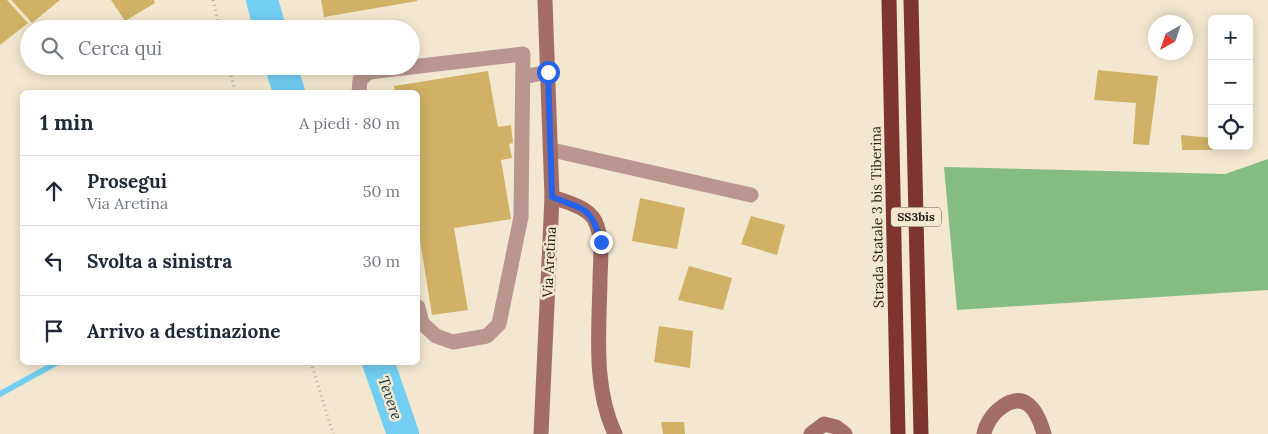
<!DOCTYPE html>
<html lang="it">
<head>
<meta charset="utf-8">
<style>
	:root { --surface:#fff; --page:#f6f6f7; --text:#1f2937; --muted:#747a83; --line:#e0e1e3 }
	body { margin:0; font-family:Lora,serif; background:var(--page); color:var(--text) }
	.controls { position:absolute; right:15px; top:15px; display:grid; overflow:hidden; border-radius:8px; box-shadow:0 2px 12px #0003 }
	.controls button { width:45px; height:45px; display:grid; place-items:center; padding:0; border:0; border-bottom:1px solid var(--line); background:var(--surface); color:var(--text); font:25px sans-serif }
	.compass { position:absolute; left:1148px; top:15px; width:45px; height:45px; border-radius:50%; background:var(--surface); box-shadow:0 2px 12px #0003; rotate:220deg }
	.stop { position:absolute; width:15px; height:15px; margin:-11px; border:4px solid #2563eb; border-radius:50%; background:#fff }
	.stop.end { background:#2563eb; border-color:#fff; box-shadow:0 1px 5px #0008 }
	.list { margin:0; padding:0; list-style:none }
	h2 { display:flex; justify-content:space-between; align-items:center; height:65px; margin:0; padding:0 20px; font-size:21px }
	h2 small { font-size:16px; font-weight:400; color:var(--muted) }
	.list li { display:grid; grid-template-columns:32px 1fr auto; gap:15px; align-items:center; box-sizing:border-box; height:70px; padding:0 20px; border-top:1px solid var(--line) }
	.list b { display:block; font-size:19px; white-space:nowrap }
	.list p { margin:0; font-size:16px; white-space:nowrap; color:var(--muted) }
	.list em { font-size:16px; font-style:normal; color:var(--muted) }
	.icon { flex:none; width:28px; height:28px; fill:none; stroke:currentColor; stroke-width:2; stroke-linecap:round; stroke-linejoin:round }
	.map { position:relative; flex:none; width:1268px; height:434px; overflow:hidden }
	.search { position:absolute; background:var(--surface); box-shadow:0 2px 12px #0003; left:20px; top:20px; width:400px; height:55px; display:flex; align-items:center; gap:12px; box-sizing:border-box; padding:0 18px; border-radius:28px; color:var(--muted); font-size:19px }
	.panel { position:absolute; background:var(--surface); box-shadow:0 2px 12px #0003; left:20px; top:90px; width:400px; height:275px; border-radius:8px }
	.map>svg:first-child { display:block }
	.forest { fill:#84bc82 }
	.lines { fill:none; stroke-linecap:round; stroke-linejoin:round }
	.stream { stroke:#72cef3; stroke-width:5.5 }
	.river { stroke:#72cef3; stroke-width:32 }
	.building { fill:#d0b166 }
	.path { stroke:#b3ab96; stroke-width:3; stroke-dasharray:1 4; stroke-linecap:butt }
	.street { stroke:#bb9690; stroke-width:15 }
	.secondary { stroke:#a26d66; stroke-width:15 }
	.highway { stroke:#7d352d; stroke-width:15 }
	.route { stroke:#2563eb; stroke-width:6 }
	.labels { text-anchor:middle; stroke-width:5; stroke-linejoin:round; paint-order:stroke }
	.shield { fill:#f3e8cf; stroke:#625d4e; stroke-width:1 }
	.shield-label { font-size:12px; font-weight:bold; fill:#242117 }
	.street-label { font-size:14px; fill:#242117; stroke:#f3e8cf }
	.water-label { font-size:15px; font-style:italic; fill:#0c3747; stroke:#f3e8cf }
</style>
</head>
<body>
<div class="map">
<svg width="1268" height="434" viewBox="0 0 1268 434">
	<rect width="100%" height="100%" fill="#f3e8cf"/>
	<polygon class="forest" points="1268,159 1268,290 957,310 944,167 1225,174"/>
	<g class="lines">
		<polyline class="stream" points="0,394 58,362"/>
		<g class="river">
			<polyline points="262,0 270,29"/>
			<polyline points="281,66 289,92"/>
			<polyline points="378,362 403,434"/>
		</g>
	</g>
	<g class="building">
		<polygon points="0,0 7,0 28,23 0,45"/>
		<polygon points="11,0 60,0 32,23"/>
		<polygon points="111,0 154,0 155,3 125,21"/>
		<polygon points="321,0 417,0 417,1 324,17"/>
		<polygon points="1098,70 1158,76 1149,145 1133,144 1136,103 1094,100"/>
		<polygon points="488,71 498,127 511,125 513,143 509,144 512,158 501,160 511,219 454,228 468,310 432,315 418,228 418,92 395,92 394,86"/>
		<polygon points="1181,135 1212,138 1212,146 1215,146 1215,150 1182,150"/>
		<polygon points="640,198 685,208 677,249 632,241"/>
		<polygon points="751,216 785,225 777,255 741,244"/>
		<polygon points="689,266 732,278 723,310 678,300"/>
		<polygon points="659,326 693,331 690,368 654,362"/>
		<polygon points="661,422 684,422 685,434 663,434"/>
	</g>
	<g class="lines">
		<g class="path">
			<polyline points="213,0 220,29"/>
			<polyline points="229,66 235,92"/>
			<polyline points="311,362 333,434"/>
		</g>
		<g class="street">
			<polyline points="523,77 548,72"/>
			<polyline points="359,92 360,80 369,72 523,54 521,217 499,324 487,336 453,342 436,336 422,323 418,307"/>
			<polyline points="552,150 751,195"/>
		</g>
		<g class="secondary">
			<path d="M 552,197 C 566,202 588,207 595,221 C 604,240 600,263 600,282 C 599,333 593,387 615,434"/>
			<polyline points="541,434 552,197 545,0"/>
			<polyline points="811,434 824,424 836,427 845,434"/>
			<path d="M 984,434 C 985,426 992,415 998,410 C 1024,388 1037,409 1044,434"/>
		</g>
		<g class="highway">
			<polyline points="889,0 898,434"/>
			<polyline points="911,0 921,434"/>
		</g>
	</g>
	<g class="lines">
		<path class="route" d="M 548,72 L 552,197 C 585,210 591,207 601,242"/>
	</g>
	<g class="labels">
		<rect class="shield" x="891" y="207.5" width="50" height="19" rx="4"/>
		<g class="shield-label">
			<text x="916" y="221">SS3bis</text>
		</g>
		<g class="street-label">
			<text transform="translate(877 217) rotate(-91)" y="5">Strada Statale 3 bis Tiberina</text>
			<text transform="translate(549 262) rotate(-87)" y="5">Via Aretina</text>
		</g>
		<g class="water-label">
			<text transform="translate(390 398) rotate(71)" y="5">Tevere</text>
		</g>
	</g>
</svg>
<div class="controls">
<button>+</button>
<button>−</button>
<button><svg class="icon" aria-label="locate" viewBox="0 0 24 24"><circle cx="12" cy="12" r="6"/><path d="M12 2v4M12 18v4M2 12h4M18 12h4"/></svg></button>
</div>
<svg class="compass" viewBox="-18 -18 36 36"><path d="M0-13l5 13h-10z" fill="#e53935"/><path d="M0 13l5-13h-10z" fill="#747a83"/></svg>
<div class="stop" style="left:548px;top:72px"></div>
<div class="stop end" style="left:601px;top:242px"></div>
<div class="search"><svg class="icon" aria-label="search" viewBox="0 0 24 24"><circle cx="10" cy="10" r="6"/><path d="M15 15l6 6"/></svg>Cerca qui</div>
<section class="panel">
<h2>1 min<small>A piedi · 80 m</small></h2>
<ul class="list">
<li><svg class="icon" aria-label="ahead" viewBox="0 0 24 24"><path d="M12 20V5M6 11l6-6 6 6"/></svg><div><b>Prosegui</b><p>Via Aretina</p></div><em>50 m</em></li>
<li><svg class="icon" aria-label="left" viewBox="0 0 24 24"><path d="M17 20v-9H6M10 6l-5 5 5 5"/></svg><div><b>Svolta a sinistra</b></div><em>30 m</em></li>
<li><svg class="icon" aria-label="arrive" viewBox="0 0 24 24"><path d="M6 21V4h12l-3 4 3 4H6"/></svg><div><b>Arrivo a destinazione</b></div></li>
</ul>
</section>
</div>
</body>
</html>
